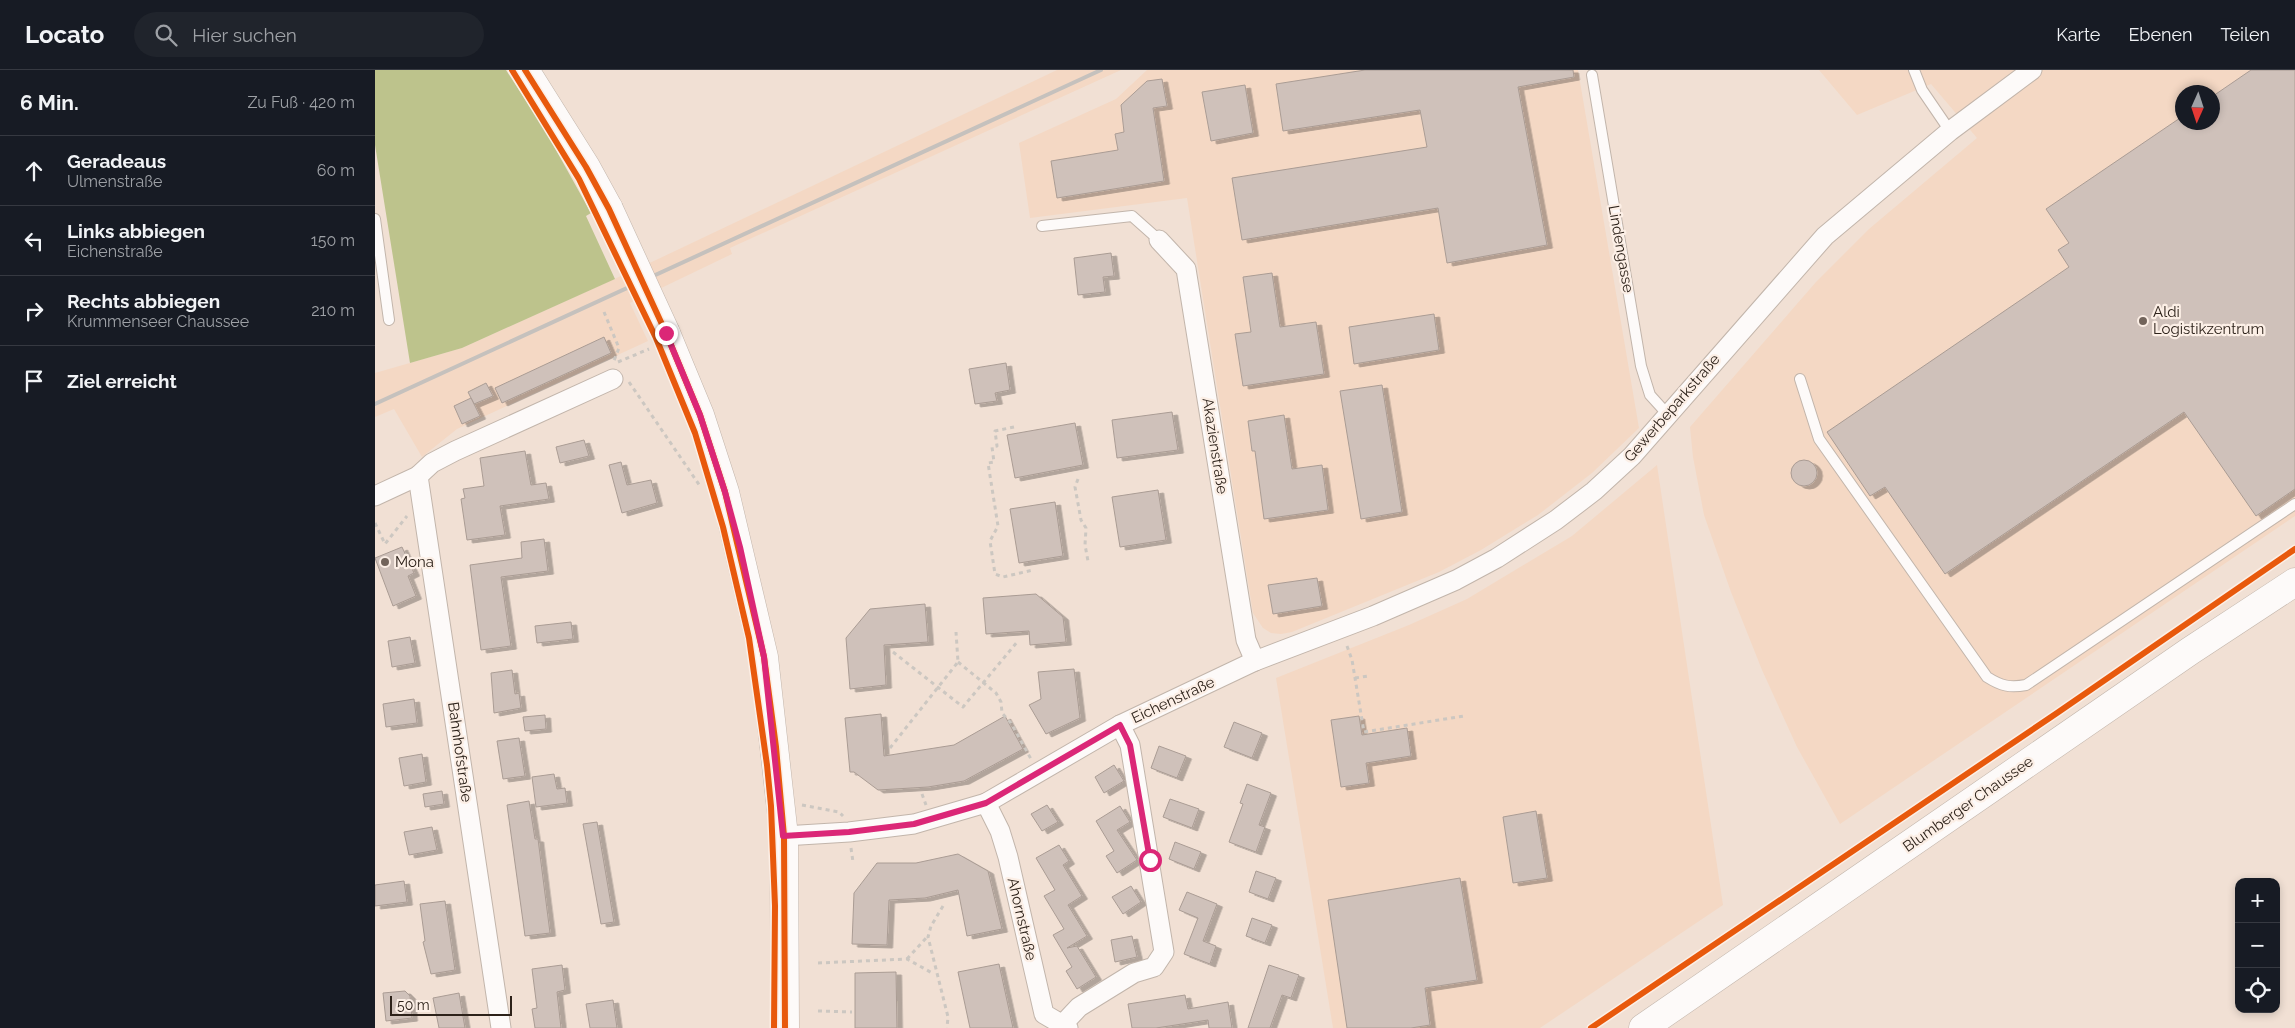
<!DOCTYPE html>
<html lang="de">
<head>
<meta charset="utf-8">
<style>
	:root { --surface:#171b24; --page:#20242c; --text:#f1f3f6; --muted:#9ea1a6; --line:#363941 }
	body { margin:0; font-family:Raleway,sans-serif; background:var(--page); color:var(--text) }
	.controls { position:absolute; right:15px; bottom:15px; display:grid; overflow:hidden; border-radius:10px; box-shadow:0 2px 8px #0003 }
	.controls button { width:45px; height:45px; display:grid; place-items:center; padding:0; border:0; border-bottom:1px solid var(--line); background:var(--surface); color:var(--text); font:25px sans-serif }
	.compass { position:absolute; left:1800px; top:15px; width:45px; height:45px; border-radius:50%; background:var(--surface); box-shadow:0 2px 8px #0003; rotate:183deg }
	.scale { position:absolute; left:15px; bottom:12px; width:122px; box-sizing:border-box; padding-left:5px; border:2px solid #2d221a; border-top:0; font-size:14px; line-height:18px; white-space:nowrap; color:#2d221a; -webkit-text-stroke:4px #fcefe6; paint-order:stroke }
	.stop { position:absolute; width:15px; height:15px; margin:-11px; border:4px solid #db2777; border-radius:50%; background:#fff }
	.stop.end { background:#db2777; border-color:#fff; box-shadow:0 1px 5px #0008 }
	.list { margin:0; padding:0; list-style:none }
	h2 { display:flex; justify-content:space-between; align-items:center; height:65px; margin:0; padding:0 20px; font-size:21px }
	h2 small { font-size:16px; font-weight:400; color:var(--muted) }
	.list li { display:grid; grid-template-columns:32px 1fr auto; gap:15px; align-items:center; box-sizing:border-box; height:70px; padding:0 20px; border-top:1px solid var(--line) }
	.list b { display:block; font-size:19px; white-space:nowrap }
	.list p { margin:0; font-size:16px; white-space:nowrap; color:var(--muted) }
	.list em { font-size:16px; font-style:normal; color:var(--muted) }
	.icon { flex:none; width:28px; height:28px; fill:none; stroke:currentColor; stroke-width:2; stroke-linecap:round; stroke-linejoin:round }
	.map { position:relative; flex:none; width:1920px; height:958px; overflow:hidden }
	header { display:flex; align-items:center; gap:30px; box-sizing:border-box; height:70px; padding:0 25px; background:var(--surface); border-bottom:1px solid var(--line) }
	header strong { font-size:24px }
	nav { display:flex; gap:28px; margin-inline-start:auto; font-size:18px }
	.search { width:350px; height:45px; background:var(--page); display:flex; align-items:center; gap:12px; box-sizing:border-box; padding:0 18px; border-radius:28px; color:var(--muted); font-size:19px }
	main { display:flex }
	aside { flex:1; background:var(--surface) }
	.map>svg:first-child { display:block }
	.built { fill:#f4d8c4; fill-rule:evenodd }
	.forest { fill:#bdc38c }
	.building { fill:#cfc1ba; stroke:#aa9c94; filter:url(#shadow) }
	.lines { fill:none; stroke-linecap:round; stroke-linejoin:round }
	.service-casing { stroke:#c2b5ab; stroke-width:12 }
	.minor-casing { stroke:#c2b5ab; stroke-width:21 }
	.secondary-casing { stroke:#c2b5ab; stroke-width:29 }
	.primary-casing { stroke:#c2b5ab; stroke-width:29 }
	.path { stroke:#ccc7c1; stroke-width:3; stroke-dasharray:4 4; stroke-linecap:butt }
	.service { stroke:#fdfaf9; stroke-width:10 }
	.minor { stroke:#fdfaf9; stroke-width:19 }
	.secondary { stroke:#fdfaf9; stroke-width:28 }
	.primary { stroke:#fdfaf9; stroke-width:28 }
	.rail { stroke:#c5c1bd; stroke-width:4 }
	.secondary-bridge-casing { stroke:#c2b5ab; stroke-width:29; stroke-linecap:butt }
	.secondary-bridge { stroke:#fdfaf9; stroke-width:28 }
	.cycleway-casing { stroke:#fcefe6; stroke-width:9 }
	.cycleway { stroke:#e8590c; stroke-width:6 }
	.route { stroke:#db2777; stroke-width:6 }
	.poi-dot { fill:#72645b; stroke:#fcefe6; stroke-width:2 }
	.labels { text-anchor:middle; stroke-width:4.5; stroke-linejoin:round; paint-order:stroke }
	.street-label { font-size:15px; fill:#2d221a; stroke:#fcefe6 }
	.poi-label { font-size:15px; fill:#2d221a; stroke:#fcefe6; text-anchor:start }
</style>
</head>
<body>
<header>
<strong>Locato</strong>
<div class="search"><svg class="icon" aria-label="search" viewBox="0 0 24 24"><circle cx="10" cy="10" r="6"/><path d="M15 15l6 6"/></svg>Hier suchen</div>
<nav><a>Karte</a><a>Ebenen</a><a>Teilen</a></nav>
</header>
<main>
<aside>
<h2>6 Min.<small>Zu Fuß · 420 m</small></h2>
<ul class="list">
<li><svg class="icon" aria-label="ahead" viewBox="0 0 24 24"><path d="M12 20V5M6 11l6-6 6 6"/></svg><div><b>Geradeaus</b><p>Ulmenstraße</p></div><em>60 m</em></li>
<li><svg class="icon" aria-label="left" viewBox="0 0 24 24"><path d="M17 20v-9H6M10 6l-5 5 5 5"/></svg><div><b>Links abbiegen</b><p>Eichenstraße</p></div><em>150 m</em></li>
<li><svg class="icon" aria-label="right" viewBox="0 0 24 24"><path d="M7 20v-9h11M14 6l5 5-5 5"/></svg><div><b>Rechts abbiegen</b><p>Krummenseer Chaussee</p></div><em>210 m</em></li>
<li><svg class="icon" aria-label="arrive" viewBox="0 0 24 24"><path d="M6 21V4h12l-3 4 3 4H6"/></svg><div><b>Ziel erreicht</b></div></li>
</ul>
</aside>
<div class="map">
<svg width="1920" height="958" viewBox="0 0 1920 958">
	<defs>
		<filter id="shadow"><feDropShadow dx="5.5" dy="3" stdDeviation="0" flood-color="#0004"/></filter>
	</defs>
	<rect width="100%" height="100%" fill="#f1e0d4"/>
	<g class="built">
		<polygon points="682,0 746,0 355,178 357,184 255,233 273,271 82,359 47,387 19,339 0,347 0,303 87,278 281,190"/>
		<polygon points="772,0 1203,0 1264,358 1217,403 1163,445 1106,480 1064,502 917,562 906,564 896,563 888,558 878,543 812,128 655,148 644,73 741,29"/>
		<path d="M 1444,0 L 1920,0 L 1920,446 L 1465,754 L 1422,677 L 1387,600 L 1356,522 L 1329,445 L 1318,387 L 1315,357 L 1441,212 L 1494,159 L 1602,68 L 1556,14 L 1482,45 ZM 1808,22 L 1838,22 L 1838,52 L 1808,52 Z"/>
		<polygon points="1282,395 1348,835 1165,958 958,958 901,608 1034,555 1092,529 1197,466"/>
	</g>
	<polygon class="forest" points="0,0 131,0 171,62 216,143 211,146 240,209 87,278 35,293 0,75"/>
	<g class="building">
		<polygon points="990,0 1198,0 1199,7 1143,17 1172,175 1072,193 1063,138 867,170 857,108 1052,77 1045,40 908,61 901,14"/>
		<polygon points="1876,0 1920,0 1920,419 1881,446 1809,342 1570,504 1510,417 1495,426 1452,362 1694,197 1683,180 1694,173 1671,139 1808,46 1808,52 1838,52 1838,26"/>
		<polygon points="787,9 792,36 778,38 789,111 682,128 676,91 743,80 740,64 749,62 746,35 772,11"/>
		<polygon points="870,15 878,63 836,71 827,22"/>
		<polygon points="736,183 739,206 728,207 730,222 703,225 699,188"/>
		<polygon points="897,203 905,257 941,252 949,304 868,316 860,264 876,262 868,207"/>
		<polygon points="1059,244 1064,280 979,294 974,257"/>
		<polygon points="229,267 236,283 127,333 120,318"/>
		<polygon points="631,293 635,320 620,323 622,331 600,334 594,299"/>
		<polygon points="111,313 118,326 99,334 93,322"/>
		<polygon points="1007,315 1027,442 986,449 965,321"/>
		<polygon points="96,328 105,346 87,354 79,336"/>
		<polygon points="797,342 803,380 742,388 737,350"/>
		<polygon points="909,345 917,399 947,395 953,440 889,449 880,381 877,381 873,351"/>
		<polygon points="700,353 708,395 640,408 632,365"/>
		<polygon points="209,370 214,386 185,393 181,377"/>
		<polygon points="150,381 156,415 171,413 174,429 125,436 130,465 92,470 86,429 90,428 88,419 109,416 105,388"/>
		<circle cx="1429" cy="403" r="13"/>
		<polygon points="246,392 252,415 276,410 282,433 247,443 234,395"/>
		<polygon points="783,420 791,470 745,477 737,427"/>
		<polygon points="680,432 688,486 644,493 635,439"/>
		<polygon points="169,469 173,501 126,507 136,576 106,580 95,495 147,488 146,472"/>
		<polygon points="27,477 39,503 33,506 41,526 18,536 0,488"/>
		<polygon points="942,508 947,536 898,544 893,515"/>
		<polygon points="661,524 688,547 691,572 655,575 654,561 611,564 608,528"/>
		<polygon points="550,534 553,572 509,575 511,615 475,619 471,568 495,539"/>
		<polygon points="196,552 198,569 162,573 160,556"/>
		<polygon points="35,567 40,593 17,597 13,571"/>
		<polygon points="699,599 705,648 671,664 654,635 666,629 663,602"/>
		<polygon points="137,600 140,624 144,623 146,638 119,643 116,603"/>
		<polygon points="39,629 42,653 11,657 8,634"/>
		<polygon points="506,644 509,686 579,675 630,646 648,679 589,711 553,717 503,720 479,702 475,702 470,648"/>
		<polygon points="170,645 171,659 150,661 148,647"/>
		<polygon points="984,646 987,665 1032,658 1036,686 991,693 994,713 966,717 956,650"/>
		<polygon points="859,652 887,663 877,688 849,677"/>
		<polygon points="144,668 150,706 128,709 122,671"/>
		<polygon points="784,676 811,686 802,708 776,698"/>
		<polygon points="47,684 51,712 29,716 24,688"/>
		<polygon points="739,695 749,711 729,723 720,707"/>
		<polygon points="179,704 182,719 190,718 192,733 161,737 157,707"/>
		<polygon points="872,714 896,723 884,755 890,757 881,782 854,772 868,734 865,733"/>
		<polygon points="67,721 69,734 50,737 48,724"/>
		<polygon points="795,729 824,739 817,758 788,747"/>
		<polygon points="154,731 160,769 163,769 175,863 150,866 132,735"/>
		<polygon points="672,735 683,752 667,761 656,744"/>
		<polygon points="745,736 755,752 742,760 762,790 742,803 731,786 739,781 721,751"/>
		<polygon points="1161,741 1172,808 1138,813 1128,747"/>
		<polygon points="222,752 239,852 226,854 208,754"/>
		<polygon points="57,757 62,780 34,785 29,762"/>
		<polygon points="800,772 826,782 819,799 794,789"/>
		<polygon points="684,775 694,791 688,795 707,826 693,835 712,866 692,878 702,876 721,907 702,919 691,901 697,897 678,865 689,859 669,826 680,820 661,788"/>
		<polygon points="583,784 613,801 627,859 592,866 583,820 550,828 514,830 512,875 477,874 479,823 502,793 541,793"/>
		<polygon points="881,801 901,808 893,829 874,822"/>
		<polygon points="1085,808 1102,910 1050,918 1055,955 1036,958 972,958 953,830"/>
		<polygon points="29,811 32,832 0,836 0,815"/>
		<polygon points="756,816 766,832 748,844 737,827"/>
		<polygon points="812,822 842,834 828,871 841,876 835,894 809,884 823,848 804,840"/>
		<polygon points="70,831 80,900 56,904 48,872 50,871 45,834"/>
		<polygon points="877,848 897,855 890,873 871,866"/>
		<polygon points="757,866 762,887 740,892 736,870"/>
		<polygon points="624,894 638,958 595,958 583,902"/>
		<polygon points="187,895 190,920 182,922 186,958 160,958 157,939 162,938 157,899"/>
		<polygon points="894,895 924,905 916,928 907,925 895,958 873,958"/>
		<polygon points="521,902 522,958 480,958 480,903"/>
		<polygon points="30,921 35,926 37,948 11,951 8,923"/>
		<polygon points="84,923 90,958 64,958 58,928"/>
		<polygon points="810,925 813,939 853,932 857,958 834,958 833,950 781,958 757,958 753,934"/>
		<polygon points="238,930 242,958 215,958 211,934"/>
	</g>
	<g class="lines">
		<g class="service-casing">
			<g id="service">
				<polyline points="1539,0 1547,20 1575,61"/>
				<polyline points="1217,5 1266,296 1275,325 1294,346"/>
				<polyline points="0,149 14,250"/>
				<polyline points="667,156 757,146 784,170"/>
				<path d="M 1425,309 L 1444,369 L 1612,607 C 1626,616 1635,618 1651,615 L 1920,434"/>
			</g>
		</g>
		<g class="minor-casing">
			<g id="minor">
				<polyline points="784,170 811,199 871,570 880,591"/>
				<polyline points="43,406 126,958"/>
				<polyline points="0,426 43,406 57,393 80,381 238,309"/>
				<polyline points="611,733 625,761 633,787 669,944 693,958"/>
				<polyline points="409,766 474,762 539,754 611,733 745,655 880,591 998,546 1081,510 1122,488 1181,450 1219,421 1257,386 1450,166 1575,61 1657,0"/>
				<polyline points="688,954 704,937 759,903 779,897 789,882 755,675 745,655"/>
			</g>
		</g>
		<g class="secondary-casing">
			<g id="secondary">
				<polyline points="150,0 211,97 234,139"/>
				<polyline points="291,263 325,345 350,422 389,587 409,766 410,958"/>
			</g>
		</g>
		<g class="primary-casing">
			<polyline id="primary" points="1268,958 1815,581 1920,512"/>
		</g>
		<g class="path">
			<polyline points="229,242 244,278 238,293"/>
			<polyline points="243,292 274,279"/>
			<polyline points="254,312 325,416"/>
			<polyline points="639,357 620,361 622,376 617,377 619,392 613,393 623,456 615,471 620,504 628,507 658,500"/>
			<polyline points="703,409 700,417 706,450 711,458 710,475 713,491"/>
			<polyline points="0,453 10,474 32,446"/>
			<polyline points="972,576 977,590 989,662 1089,646"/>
			<polyline points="518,582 588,637 643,571"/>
			<polyline points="583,592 621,623 626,632 627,643 636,653 656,689"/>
			<polyline points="980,608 993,606"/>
			<polyline points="515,678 583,592 581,562"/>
			<polyline points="547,724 551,735"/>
			<polyline points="427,735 464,742 468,746"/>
			<polyline points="476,778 478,792"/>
			<polyline points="568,836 556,856 553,867 573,947 572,958"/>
			<polyline points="532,889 552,867"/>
			<polyline points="443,893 532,889 559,904"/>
			<polyline points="443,941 477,942"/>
		</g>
		<use href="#service" class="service"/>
		<use href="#minor" class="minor"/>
		<use href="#secondary" class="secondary"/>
		<use href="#primary" class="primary"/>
		<polyline class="rail" points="0,334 726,0"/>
		<g class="secondary-bridge-casing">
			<polyline id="secondary-bridge" points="234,139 291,263"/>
		</g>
		<use href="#secondary-bridge" class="secondary-bridge"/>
		<g class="cycleway-casing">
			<g id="cycleway">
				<polyline points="137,0 204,109 281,268 320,363 348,457 374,568 392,695 396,736 400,836 399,958"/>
				<polyline points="150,0 211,97 234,139 291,263 325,345 350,422 389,587 401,677 409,766 410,958"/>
				<polyline points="1216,958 1682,643 1920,479"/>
			</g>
		</g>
		<use href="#cycleway" class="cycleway"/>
	</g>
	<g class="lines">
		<polyline class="route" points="291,263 325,345 350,422 365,477 389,587 408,766 474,762 539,754 611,733 745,655 755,675 775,790"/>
	</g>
	<g class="poi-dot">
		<circle cx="1768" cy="251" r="5"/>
		<circle cx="10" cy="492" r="5"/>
	</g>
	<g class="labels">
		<g class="street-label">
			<text transform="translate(1246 179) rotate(80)" y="5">Lindengasse</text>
			<text transform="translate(1297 338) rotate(-49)" y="5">Gewerbeparkstraße</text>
			<text transform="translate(840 376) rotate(81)" y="5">Akazienstraße</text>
			<text transform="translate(798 630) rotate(-25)" y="5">Eichenstraße</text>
			<text transform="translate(85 682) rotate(82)" y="5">Bahnhofstraße</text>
			<text transform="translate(1593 734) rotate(-35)" y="5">Blumberger Chaussee</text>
			<text transform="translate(647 849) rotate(77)" y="5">Ahornstraße</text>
		</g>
		<g class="poi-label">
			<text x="1778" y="247">Aldi<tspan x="1778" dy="17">Logistikzentrum</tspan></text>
			<text x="20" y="497">Mona</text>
		</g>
	</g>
</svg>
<div class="controls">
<button>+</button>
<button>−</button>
<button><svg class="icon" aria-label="locate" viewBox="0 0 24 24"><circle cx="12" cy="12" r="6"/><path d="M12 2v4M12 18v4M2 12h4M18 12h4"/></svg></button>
</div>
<svg class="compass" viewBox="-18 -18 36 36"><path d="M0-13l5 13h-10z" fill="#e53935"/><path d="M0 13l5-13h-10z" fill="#9ea1a6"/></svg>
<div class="scale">50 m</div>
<div class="stop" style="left:775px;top:790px"></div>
<div class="stop end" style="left:291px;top:263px"></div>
</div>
</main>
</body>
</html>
